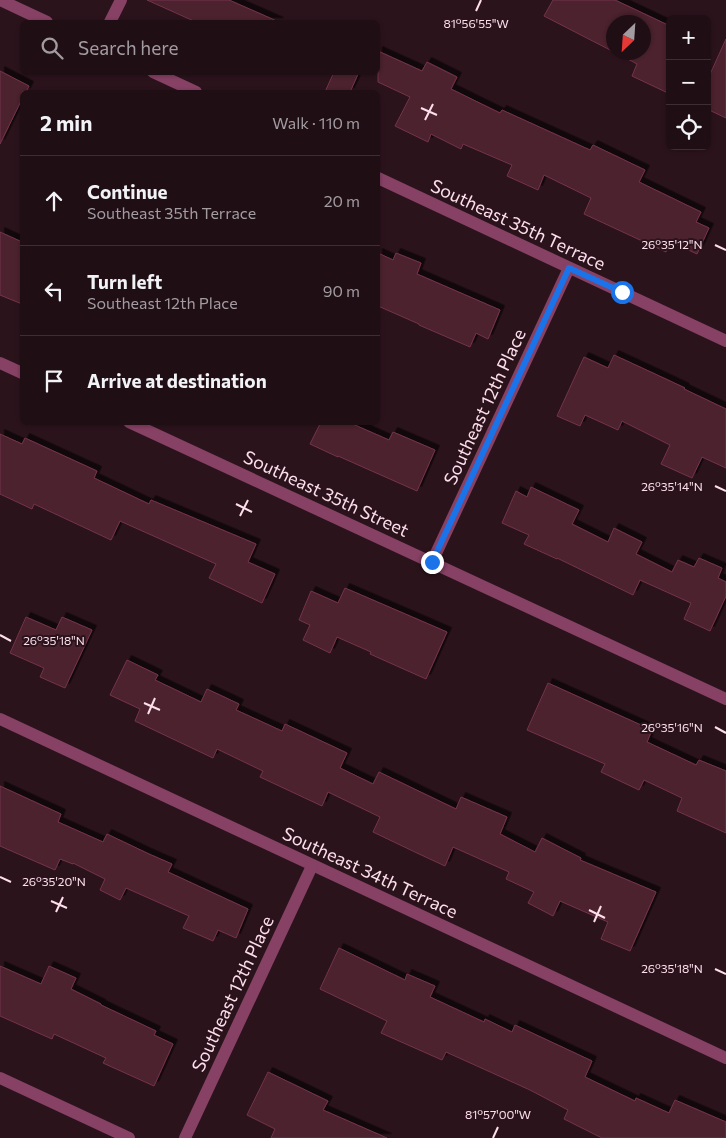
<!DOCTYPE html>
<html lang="en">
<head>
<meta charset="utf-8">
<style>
	:root { --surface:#200e15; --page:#28171e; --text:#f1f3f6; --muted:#a29ca0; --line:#3d2e34 }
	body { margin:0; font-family:Commissioner,sans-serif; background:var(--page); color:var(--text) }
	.controls { position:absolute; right:15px; top:15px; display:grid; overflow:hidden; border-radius:8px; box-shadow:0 1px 4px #0004 }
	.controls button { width:45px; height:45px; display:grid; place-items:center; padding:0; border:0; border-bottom:1px solid var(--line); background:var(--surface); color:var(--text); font:25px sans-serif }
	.compass { position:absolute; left:606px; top:15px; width:45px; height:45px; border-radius:50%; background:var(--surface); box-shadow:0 1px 4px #0004; rotate:205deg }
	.stop { position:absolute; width:15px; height:15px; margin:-11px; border:4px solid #1a73e8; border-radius:50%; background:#fff }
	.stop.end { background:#1a73e8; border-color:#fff; box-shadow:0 1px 5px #0008 }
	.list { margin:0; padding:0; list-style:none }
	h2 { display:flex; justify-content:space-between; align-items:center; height:65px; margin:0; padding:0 20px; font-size:21px }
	h2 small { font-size:16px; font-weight:400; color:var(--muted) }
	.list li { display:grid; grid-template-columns:32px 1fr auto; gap:15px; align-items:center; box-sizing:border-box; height:90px; padding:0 20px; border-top:1px solid var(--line) }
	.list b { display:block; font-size:19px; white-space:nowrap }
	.list p { margin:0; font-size:16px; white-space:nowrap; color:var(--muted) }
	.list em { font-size:16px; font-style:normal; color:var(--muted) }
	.icon { flex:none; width:28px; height:28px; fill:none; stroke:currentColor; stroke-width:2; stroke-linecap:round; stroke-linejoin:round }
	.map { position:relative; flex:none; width:726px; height:1138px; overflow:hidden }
	.search { position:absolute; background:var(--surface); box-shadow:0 1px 4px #0004; left:20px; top:20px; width:360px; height:55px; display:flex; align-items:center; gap:12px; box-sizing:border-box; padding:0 18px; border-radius:8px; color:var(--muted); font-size:19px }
	.panel { position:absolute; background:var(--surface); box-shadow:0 1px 4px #0004; left:20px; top:90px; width:360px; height:335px; border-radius:8px }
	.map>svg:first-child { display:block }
	.building { fill:#4b202f; stroke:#75344a; filter:url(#shadow) }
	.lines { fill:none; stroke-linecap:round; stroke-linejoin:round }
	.minor { stroke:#874164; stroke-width:12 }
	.route { stroke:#1a73e8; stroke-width:6 }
	.ticks { fill:none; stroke:#fddfec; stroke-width:2 }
	.labels { text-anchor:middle; stroke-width:4; stroke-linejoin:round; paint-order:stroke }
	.street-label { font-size:18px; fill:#fddfec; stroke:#2b131c }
	.ticks-label { font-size:12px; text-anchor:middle; fill:#fddfec; stroke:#2b131c; stroke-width:4; stroke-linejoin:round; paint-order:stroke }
</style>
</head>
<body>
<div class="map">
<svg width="726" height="1138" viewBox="0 0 726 1138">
	<defs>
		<filter id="shadow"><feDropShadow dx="4.5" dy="-4.5" stdDeviation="0" flood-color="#0009"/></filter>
	</defs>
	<rect width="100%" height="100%" fill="#2b131c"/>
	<g class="building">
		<polygon points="147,0 229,0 279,22 196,22"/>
		<polygon points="553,0 615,0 670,26 670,94 632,76 637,64 615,52 644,52 644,22 614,22 614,52 544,16"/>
		<polygon points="726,39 726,118 707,109 707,81"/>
		<polygon points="378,51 422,71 427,62 457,77 451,89 500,113 502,110 590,150 593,145 645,170 639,182 701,212 696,222 709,228 697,254 671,242 666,252 584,214 591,198 544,175 538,190 507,176 512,165 463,144 461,149 431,134 428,142 395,126 410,97 378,82"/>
		<polygon points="0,71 29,86 26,92 22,92 22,99 0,144"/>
		<polygon points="334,72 359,72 350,92 325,92"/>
		<polygon points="0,232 22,242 22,304 0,295"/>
		<polygon points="378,253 393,260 396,253 421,263 417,274 500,310 488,339 476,333 470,347 419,325 419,324 378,306"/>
		<polygon points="614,355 668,380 685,388 684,389 726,409 726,468 702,457 692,478 661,464 670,445 622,421 618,430 585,415 580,426 557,416 584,357 608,368"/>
		<polygon points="321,422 348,422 389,440 393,432 435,450 417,491 338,456 338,457 310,444"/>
		<polygon points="0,434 22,444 25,438 97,471 94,478 149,504 151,500 256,544 248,562 275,574 262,603 209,578 216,564 120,521 111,540 34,504 32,509 0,494"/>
		<polygon points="531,487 579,510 572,524 608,542 614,528 642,542 636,554 672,572 678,560 694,567 699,558 722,568 718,578 726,582 726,596 710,631 684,619 691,603 640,580 633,595 557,558 557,559 524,544 529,535 502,523 516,491 527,497"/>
		<polygon points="345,588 447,632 426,679 370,654 371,652 337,637 330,653 303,640 310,625 299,620 311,591 338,603"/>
		<polygon points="26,617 56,630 62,617 92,630 65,688 40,677 44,668 10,653"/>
		<polygon points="127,660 158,675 155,680 201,702 207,689 239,704 236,710 282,731 285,724 347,753 340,768 373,784 379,772 456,809 461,797 507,817 500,834 535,852 542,838 581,858 580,860 656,892 630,951 601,939 608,922 560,901 553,916 528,903 534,892 506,879 509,872 453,847 445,866 417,853 373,832 380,817 328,792 322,806 260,777 263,771 217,749 213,758 135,721 140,709 110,695"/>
		<polygon points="548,683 652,730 647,742 696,765 699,760 726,771 726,833 677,811 682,798 644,780 639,790 601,772 605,764 527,730"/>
		<polygon points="0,786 61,814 58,822 103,842 107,834 149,854 172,864 168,872 248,909 236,938 218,930 213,941 183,928 189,916 126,888 120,900 100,890 105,879 73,863 73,864 60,859 55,870 0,846"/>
		<polygon points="339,948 405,980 407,974 435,986 430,997 484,1022 485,1019 512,1032 515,1025 592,1061 585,1077 635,1101 636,1098 669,1113 675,1100 726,1122 726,1138 602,1138 564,1119 568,1110 530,1090 446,1052 442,1060 381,1033 387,1021 320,989"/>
		<polygon points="0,966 41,984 49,966 76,978 71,989 101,1004 101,1005 156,1031 154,1035 173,1044 154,1086 103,1063 106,1058 54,1034 52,1039 0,1016"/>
		<polygon points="268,1072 328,1101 323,1110 387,1138 271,1138 275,1129 247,1115"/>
	</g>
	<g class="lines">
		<g class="minor">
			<polyline points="0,0 47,22"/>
			<polyline points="110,22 121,0"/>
			<polyline points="153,72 196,92"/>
			<polyline points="378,178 726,341"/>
			<polyline points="0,363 22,373"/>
			<polyline points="129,422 726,699"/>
			<polyline points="432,562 569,268"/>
			<polyline points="0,719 726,1058"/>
			<polyline points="0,1078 129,1138"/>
			<polyline points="185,1138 312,866"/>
		</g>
	</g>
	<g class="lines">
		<polyline class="route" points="432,562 569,268 622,292"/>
	</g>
	<path class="ticks" d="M 476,11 L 481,0M 421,108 L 437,115M 425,120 L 433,104M 715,245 L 726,250M 715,486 L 726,491M 236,504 L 252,512M 240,516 L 248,500M 0,635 L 11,641M 144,703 L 160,710M 148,714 L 155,698M 715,727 L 726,733M 0,877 L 11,882M 51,901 L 67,908M 589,910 L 605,918M 56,912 L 63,897M 594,922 L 601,906M 715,969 L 726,974M 493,1138 L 498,1127"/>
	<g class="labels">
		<g class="street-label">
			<text transform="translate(518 225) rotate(25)" y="6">Southeast 35th Terrace</text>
			<text transform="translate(485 407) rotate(-65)" y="6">Southeast 12th Place</text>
			<text transform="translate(326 494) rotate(25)" y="6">Southeast 35th Street</text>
			<text transform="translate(370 873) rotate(25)" y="6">Southeast 34th Terrace</text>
			<text transform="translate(233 994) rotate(-65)" y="6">Southeast 12th Place</text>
		</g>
	</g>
	<g class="ticks-label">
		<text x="476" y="28">81°56'55"W</text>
		<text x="672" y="249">26°35'12"N</text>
		<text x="672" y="491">26°35'14"N</text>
		<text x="54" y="645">26°35'18"N</text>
		<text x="672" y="732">26°35'16"N</text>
		<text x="54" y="886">26°35'20"N</text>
		<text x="672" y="973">26°35'18"N</text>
		<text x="498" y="1119">81°57'00"W</text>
	</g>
</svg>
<div class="controls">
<button>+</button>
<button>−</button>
<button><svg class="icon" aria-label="locate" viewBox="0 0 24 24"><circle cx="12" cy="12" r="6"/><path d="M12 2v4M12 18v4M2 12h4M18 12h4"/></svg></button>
</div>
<svg class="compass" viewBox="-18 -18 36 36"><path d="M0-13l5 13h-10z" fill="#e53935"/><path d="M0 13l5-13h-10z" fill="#a29ca0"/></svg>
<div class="stop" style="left:622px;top:292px"></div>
<div class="stop end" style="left:432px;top:562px"></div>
<div class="search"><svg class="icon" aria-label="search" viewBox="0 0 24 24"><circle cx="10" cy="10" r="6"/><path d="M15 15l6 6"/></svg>Search here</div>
<section class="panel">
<h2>2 min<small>Walk · 110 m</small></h2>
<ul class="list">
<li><svg class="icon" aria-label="ahead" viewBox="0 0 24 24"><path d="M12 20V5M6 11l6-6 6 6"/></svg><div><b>Continue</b><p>Southeast 35th Terrace</p></div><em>20 m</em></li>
<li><svg class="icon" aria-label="left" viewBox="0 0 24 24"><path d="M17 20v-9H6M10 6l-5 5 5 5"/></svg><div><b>Turn left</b><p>Southeast 12th Place</p></div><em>90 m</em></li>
<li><svg class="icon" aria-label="arrive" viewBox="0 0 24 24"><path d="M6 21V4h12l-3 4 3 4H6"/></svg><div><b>Arrive at destination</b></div></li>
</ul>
</section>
</div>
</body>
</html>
